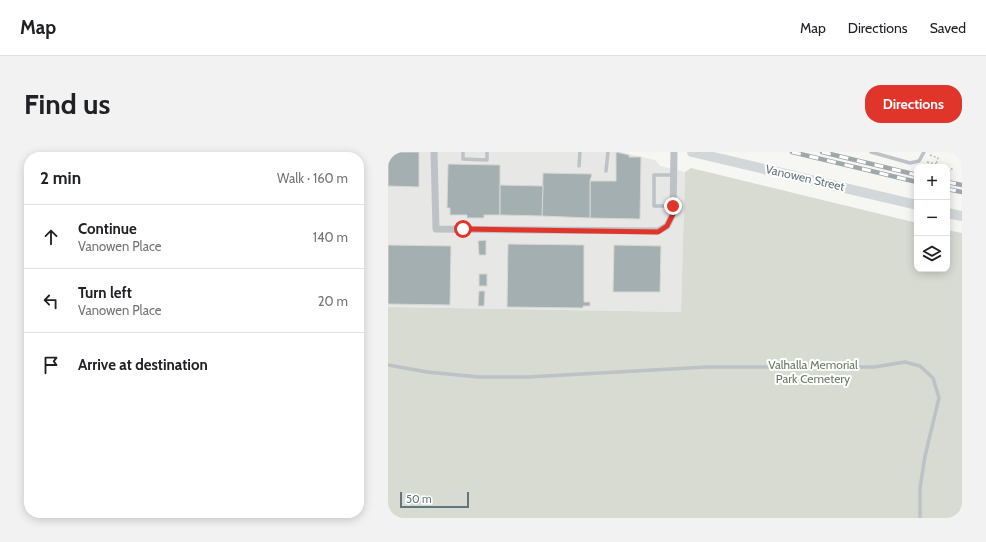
<!DOCTYPE html>
<html lang="en">
<head>
<meta charset="utf-8">
<style>
	:root { --surface:#fff; --page:#f2f2f2; --text:#202124; --muted:#757577; --line:#e0e0e0; --accent:#df352a }
	body { margin:0; font-family:Cabin,sans-serif; background:var(--page); color:var(--text) }
	.controls { position:absolute; right:12px; top:12px; display:grid; overflow:hidden; border-radius:8px; box-shadow:0 2px 10px #0003 }
	.controls button { width:36px; height:36px; display:grid; place-items:center; padding:0; border:0; border-bottom:1px solid var(--line); background:var(--surface); color:var(--text); font:20px sans-serif }
	.scale { position:absolute; left:12px; bottom:10px; width:69px; box-sizing:border-box; padding-left:4px; border:2px solid #62767d; border-top:0; font-size:11px; line-height:14px; white-space:nowrap; color:#62767d; -webkit-text-stroke:3px #fff; paint-order:stroke }
	.stop { position:absolute; width:12px; height:12px; margin:-9px; border:3px solid #df352a; border-radius:50%; background:#fff }
	.stop.end { background:#df352a; border-color:#fff; box-shadow:0 1px 4px #0008 }
	.list { margin:0; padding:0; list-style:none }
	h2 { display:flex; justify-content:space-between; align-items:center; height:52px; margin:0; padding:0 16px; font-size:17px }
	h2 small { font-size:13px; font-weight:400; color:var(--muted) }
	.list li { display:grid; grid-template-columns:26px 1fr auto; gap:12px; align-items:center; box-sizing:border-box; height:64px; padding:0 16px; border-top:1px solid var(--line) }
	.list b { display:block; font-size:15px; white-space:nowrap }
	.list p { margin:0; font-size:13px; white-space:nowrap; color:var(--muted) }
	.list em { font-size:13px; font-style:normal; color:var(--muted) }
	.icon { flex:none; width:22px; height:22px; fill:none; stroke:currentColor; stroke-width:2; stroke-linecap:round; stroke-linejoin:round }
	.map { position:relative; flex:none; width:574px; height:366px; overflow:hidden; border-radius:16px }
	header { display:flex; align-items:center; gap:24px; box-sizing:border-box; height:56px; padding:0 20px; background:var(--surface); border-bottom:1px solid var(--line) }
	header strong { font-size:19px }
	nav { display:flex; gap:22px; margin-inline-start:auto; font-size:14px }
	.intro { display:flex; align-items:center; justify-content:space-between; box-sizing:border-box; height:96px; padding:0 24px }
	h1 { margin:0; font-size:28px }
	.button { padding:10px 18px; border-radius:16px; background:var(--accent); color:#fff; font-size:14px; font-weight:700 }
	main { display:flex; gap:24px; padding:0 24px }
	aside { flex:1; background:var(--surface); border-radius:16px; box-shadow:0 2px 10px #0003 }
	.map>svg:first-child { display:block }
	.built { fill:#e7e7e6 }
	.green { fill:#d7dbd2 }
	.building { fill:#a4afb2; stroke:#d7d7d5 }
	.lines { fill:none; stroke-linecap:round; stroke-linejoin:round }
	.path { stroke:#b7bbbd; stroke-width:1.5; stroke-dasharray:2 2; stroke-linecap:butt }
	.lane { stroke:#bcc2c5; stroke-width:3.5 }
	.street { stroke:#bcc2c5; stroke-width:7 }
	.secondary { stroke:#d2d8da; stroke-width:10 }
	.rail-casing { stroke:#9ea7aa; stroke-width:4.5 }
	.rail { stroke:#fff; stroke-width:3; stroke-dasharray:9; stroke-linecap:butt }
	.route { stroke:#df352a; stroke-width:5 }
	.labels { text-anchor:middle; stroke-width:4; stroke-linejoin:round; paint-order:stroke }
	.street-label { font-size:12px; fill:#62767d; stroke:#fff }
	.park-label { font-size:12px; fill:#6c7a64; stroke:#fff }
</style>
</head>
<body>
<header>
<strong>Map</strong>
<nav><a>Map</a><a>Directions</a><a>Saved</a></nav>
</header>
<div class="intro"><h1>Find us</h1><a class="button">Directions</a></div>
<main>
<aside>
<h2>2 min<small>Walk · 160 m</small></h2>
<ul class="list">
<li><svg class="icon" aria-label="ahead" viewBox="0 0 24 24"><path d="M12 20V5M6 11l6-6 6 6"/></svg><div><b>Continue</b><p>Vanowen Place</p></div><em>140 m</em></li>
<li><svg class="icon" aria-label="left" viewBox="0 0 24 24"><path d="M17 20v-9H6M10 6l-5 5 5 5"/></svg><div><b>Turn left</b><p>Vanowen Place</p></div><em>20 m</em></li>
<li><svg class="icon" aria-label="arrive" viewBox="0 0 24 24"><path d="M6 21V4h12l-3 4 3 4H6"/></svg><div><b>Arrive at destination</b></div></li>
</ul>
</aside>
<div class="map">
<svg width="574" height="366" viewBox="0 0 574 366">
	<rect width="100%" height="100%" fill="#f6f6f3"/>
	<polygon class="built" points="0,0 233,0 267,8 272,14 297,20 293,160 0,155"/>
	<polygon class="green" points="303,16 529,71 529,117 559,117 559,78 574,81 574,366 0,366 0,155 293,160 297,20"/>
	<g class="building">
		<polygon points="0,0 31,0 31,35 0,34"/>
		<polygon points="228,0 241,3 241,5 253,5 252,67 202,66 202,29 228,29"/>
		<polygon points="60,12 112,13 112,63 96,63 96,66 79,66 79,63 62,63 62,56 59,56"/>
		<polygon points="155,21 204,22 202,29 202,66 154,64"/>
		<polygon points="112,33 155,34 154,64 112,63"/>
		<polygon points="98,88 98,103 91,103 90,89"/>
		<polygon points="120,92 196,93 196,150 202,150 202,154 195,154 195,156 119,155"/>
		<polygon points="0,93 63,94 62,153 0,152"/>
		<polygon points="226,93 273,94 272,140 225,140"/>
		<rect x="91" y="122" width="8" height="12"/>
		<polygon points="91,139 97,139 96,154 90,154"/>
	</g>
	<g class="lines">
		<g class="path">
			<polyline points="542,3 550,6 548,12 557,15"/>
			<polyline points="539,14 539,10 548,12"/>
			<polyline points="538,15 539,14 544,15"/>
			<polyline points="559,16 564,17 563,19 559,18"/>
		</g>
		<g class="lane">
			<polyline points="75,0 75,7 99,8 99,0"/>
			<polyline points="483,0 522,11 531,9 536,0"/>
			<polyline points="191,14 192,0"/>
			<polyline points="218,19 220,0"/>
			<polyline points="285,54 266,54 266,23 285,23"/>
			<polyline points="0,213 39,220 91,225 140,225 319,215 486,215 517,210 532,214 545,226 551,246 537,304 532,336 532,366"/>
		</g>
		<polyline class="street" points="46,0 48,77 270,79 279,74 285,62 286,0"/>
		<g class="secondary">
			<polyline points="304,0 529,53"/>
			<polyline points="559,61 574,64"/>
		</g>
		<g class="rail-casing">
			<g id="rail">
				<polyline points="404,0 529,30"/>
				<polyline points="434,0 529,23"/>
				<polyline points="559,30 574,33"/>
				<polyline points="559,37 574,40"/>
			</g>
		</g>
		<use href="#rail" class="rail"/>
	</g>
	<g class="lines">
		<polyline class="route" points="75,77 270,80 279,74 285,62 285,54"/>
	</g>
	<g class="labels">
		<g class="street-label">
			<text transform="translate(417 26) rotate(13)" y="4">Vanowen Street</text>
		</g>
		<g class="park-label">
			<text x="425" y="217">Valhalla Memorial<tspan x="425" dy="14">Park Cemetery</tspan></text>
		</g>
	</g>
</svg>
<div class="controls">
<button>+</button>
<button>−</button>
<button><svg class="icon" aria-label="layers" viewBox="0 0 24 24"><path d="M12 4l9 5-9 5-9-5zM3 14l9 5 9-5"/></svg></button>
</div>
<div class="scale">50 m</div>
<div class="stop" style="left:75px;top:77px"></div>
<div class="stop end" style="left:285px;top:54px"></div>
</div>
</main>
</body>
</html>
